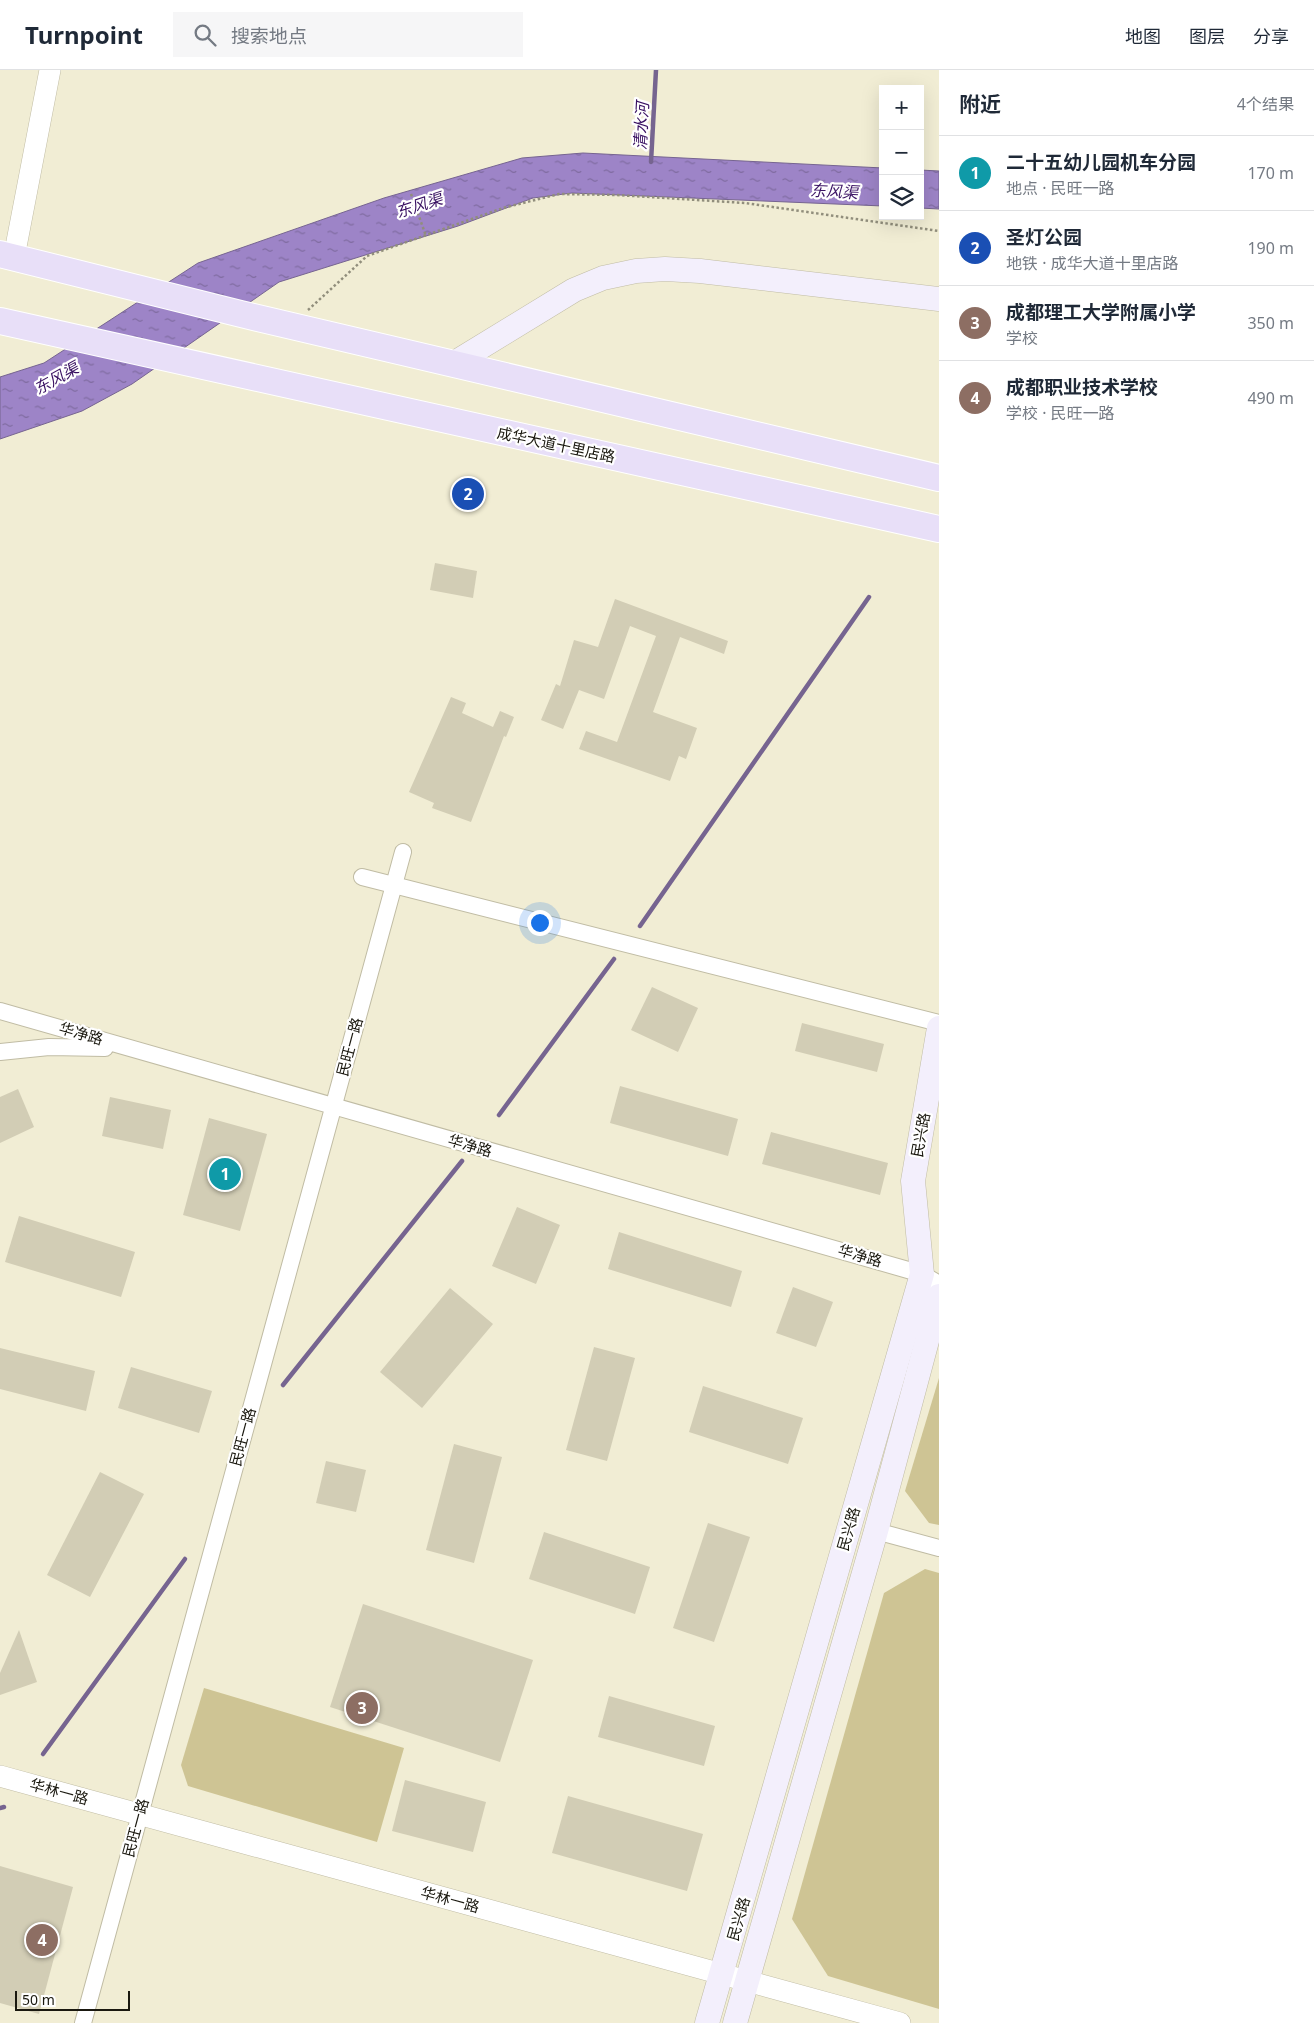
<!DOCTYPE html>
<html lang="zh">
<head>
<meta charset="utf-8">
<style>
	:root { --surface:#fff; --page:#f6f6f7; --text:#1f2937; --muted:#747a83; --line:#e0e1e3; --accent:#6f39af }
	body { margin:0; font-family:"Noto Sans","Noto Sans SC",sans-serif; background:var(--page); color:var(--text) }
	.controls { position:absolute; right:15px; top:15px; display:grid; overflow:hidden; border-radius:0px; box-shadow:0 5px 20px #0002 }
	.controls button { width:45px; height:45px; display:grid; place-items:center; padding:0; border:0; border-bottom:1px solid var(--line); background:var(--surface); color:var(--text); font:25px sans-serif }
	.scale { position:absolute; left:15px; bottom:12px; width:115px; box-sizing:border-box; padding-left:5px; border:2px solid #1a180f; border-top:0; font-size:14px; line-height:18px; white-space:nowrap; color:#1a180f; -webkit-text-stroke:4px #fff; paint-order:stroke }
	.you { position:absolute; left:539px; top:852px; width:18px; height:18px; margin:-12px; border:4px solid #fff; border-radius:50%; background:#1a73e8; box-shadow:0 0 0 8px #1a73e833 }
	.badge { display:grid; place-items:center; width:32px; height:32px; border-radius:50%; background:var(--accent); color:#fff; font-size:16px; font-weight:700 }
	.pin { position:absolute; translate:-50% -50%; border:2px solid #fff; box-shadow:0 1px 5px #0006 }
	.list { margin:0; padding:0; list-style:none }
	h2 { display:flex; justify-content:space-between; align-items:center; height:65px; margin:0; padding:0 20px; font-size:21px }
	h2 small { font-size:16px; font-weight:400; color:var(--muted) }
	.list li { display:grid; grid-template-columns:32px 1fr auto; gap:15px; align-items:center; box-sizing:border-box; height:75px; padding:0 20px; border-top:1px solid var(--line) }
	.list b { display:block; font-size:19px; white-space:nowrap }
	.list p { margin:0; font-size:16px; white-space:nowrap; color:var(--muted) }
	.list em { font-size:16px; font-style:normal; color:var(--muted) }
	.icon { flex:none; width:28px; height:28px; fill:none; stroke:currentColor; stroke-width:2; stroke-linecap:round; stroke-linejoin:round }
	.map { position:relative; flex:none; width:939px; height:1953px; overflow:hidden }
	header { display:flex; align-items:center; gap:30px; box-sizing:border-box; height:70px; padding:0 25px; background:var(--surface); border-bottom:1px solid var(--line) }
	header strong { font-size:24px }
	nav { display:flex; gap:28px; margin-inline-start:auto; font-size:18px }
	.search { width:350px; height:45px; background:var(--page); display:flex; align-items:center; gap:12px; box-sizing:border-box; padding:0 18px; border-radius:0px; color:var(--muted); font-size:19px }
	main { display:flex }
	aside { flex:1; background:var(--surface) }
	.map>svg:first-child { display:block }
	.grass { fill:#cec494 }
	.water { fill:url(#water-ripples); stroke:#766490 }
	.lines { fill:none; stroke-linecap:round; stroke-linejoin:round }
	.stream { stroke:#766490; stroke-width:4.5 }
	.building { fill:#d2cdb5 }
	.minor-casing { stroke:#c0bca4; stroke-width:18 }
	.tertiary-casing { stroke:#c0bca4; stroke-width:22 }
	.secondary-casing { stroke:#c0bca4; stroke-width:25 }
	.primary-casing { stroke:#fff; stroke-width:28 }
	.path { stroke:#918e7c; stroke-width:2.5; stroke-dasharray:2.5 2.5; stroke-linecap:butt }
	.minor { stroke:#fff; stroke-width:16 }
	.tertiary { stroke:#fff; stroke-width:21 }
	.secondary { stroke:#f3effc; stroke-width:24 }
	.primary { stroke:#e8dff8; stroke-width:26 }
	.labels { text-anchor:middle; stroke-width:4.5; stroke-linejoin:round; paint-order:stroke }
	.street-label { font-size:15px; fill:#1a180f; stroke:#fff }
	.water-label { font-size:16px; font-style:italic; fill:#391162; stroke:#fff }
</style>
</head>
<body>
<header>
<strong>Turnpoint</strong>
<div class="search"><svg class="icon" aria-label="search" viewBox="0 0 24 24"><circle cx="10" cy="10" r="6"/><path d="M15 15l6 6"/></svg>搜索地点</div>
<nav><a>地图</a><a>图层</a><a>分享</a></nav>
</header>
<main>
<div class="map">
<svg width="939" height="1953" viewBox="0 0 939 1953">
	<defs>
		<pattern id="water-ripples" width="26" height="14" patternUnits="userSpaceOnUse" patternTransform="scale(1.25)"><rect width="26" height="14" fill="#9d84c7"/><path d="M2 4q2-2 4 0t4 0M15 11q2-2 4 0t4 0" fill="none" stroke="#7f6ba0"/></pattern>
	</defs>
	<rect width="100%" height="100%" fill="#f1edd4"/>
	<g class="grass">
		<polygon points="939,1308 939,1455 929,1453 905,1421"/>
		<polygon points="925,1499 939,1503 939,1939 828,1906 792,1849 884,1523"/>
		<polygon points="204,1618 404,1678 377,1772 188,1716 181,1695"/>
	</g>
	<g class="water">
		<polygon points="583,83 883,98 883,136 572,123 533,128 458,156 279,212 132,314 82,341 0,369 0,307 44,293 198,193 384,128 522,88"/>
		<polygon points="920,100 939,101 939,139 920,138"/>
	</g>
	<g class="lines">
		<g class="stream">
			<polyline points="651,92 656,0"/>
			<polyline points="640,856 869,527"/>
			<polyline points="499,1045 614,889"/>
			<polyline points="283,1315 462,1091"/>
			<polyline points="43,1684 185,1489"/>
			<polyline points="0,1738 4,1737"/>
		</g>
	</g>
	<g class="building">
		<polygon points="435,493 477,501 473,528 430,520"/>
		<polygon points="615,529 728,571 724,584 680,567 653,642 697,658 686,689 679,686 670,711 579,679 586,661 617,672 656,566 630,556 604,629 579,620 563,659 541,650 556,614 560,616 574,570 598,577"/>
		<polygon points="451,627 466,633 462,643 493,657 500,641 514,647 506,667 504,666 471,752 432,738 434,733 409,722"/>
		<polygon points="652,917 698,938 678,982 631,960"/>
		<polygon points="802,953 884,974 877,1002 795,981"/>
		<polygon points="620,1016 738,1049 728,1086 610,1053"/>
		<polygon points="18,1019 34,1057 0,1073 0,1027"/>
		<polygon points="110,1027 171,1040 163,1079 102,1066"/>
		<polygon points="209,1048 267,1064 240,1161 183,1145"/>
		<polygon points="771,1062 888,1093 880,1125 762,1094"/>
		<polygon points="517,1137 560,1155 536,1214 492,1196"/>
		<polygon points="19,1146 135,1182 121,1227 5,1192"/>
		<polygon points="619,1162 742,1201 731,1237 608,1199"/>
		<polygon points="793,1217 833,1232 816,1277 776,1263"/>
		<polygon points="450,1218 493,1254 422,1338 380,1302"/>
		<polygon points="594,1277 635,1288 607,1391 566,1380"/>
		<polygon points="0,1278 95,1301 86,1341 0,1319"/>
		<polygon points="131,1297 212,1321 199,1363 118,1338"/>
		<polygon points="703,1316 803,1348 788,1394 689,1362"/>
		<polygon points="454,1374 502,1387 474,1493 426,1480"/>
		<polygon points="326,1391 366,1400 356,1442 316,1433"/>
		<polygon points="100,1402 144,1424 90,1527 47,1505"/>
		<polygon points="708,1453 750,1467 714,1572 673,1558"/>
		<polygon points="544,1462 650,1497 635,1544 529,1509"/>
		<polygon points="363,1534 533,1590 500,1692 330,1637"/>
		<polygon points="19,1560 37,1612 0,1625 0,1603"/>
		<polygon points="609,1626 715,1656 704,1696 598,1667"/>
		<polygon points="405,1710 486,1732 473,1782 392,1761"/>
		<polygon points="568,1726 703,1764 687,1821 552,1783"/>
		<polygon points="0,1796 73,1817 39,1944 0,1933"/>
	</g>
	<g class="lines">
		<g class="minor-casing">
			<g id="minor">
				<polyline points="362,807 939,953"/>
				<polyline points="0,941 922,1204 939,1214"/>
				<polyline points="0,982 49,977 105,978"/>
				<polyline points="876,1461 939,1478"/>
				<polyline points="83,1953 403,782"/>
			</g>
		</g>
		<g class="tertiary-casing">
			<g id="tertiary">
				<polyline points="14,187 50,0"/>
				<polyline points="0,1706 900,1953"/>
			</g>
		</g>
		<g class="secondary-casing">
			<g id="secondary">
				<polyline points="453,294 574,220 603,208 636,201 665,199 700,201 939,229"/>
				<polyline points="707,1953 922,1204 913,1111 939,958"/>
				<polyline points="735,1953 876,1461 939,1226"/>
			</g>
		</g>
		<g class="primary-casing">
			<g id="primary">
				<polyline points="0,184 241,244 939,408"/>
				<polyline points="0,251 939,459"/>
			</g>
		</g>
		<g class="path">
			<polyline points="411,124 426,166"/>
			<polyline points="308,240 367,186 503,138 559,124 617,125 745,133 939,161"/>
		</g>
		<use href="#minor" class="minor"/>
		<use href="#tertiary" class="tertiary"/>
		<use href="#secondary" class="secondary"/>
		<use href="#primary" class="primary"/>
	</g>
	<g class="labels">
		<g class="street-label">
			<text transform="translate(556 375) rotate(12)" y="5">成华大道十里店路</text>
			<text transform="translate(81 964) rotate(16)" y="5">华净路</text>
			<text transform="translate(350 977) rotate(-75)" y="5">民旺一路</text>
			<text transform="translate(921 1065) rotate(-80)" y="5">民兴路</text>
			<text transform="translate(470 1076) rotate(16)" y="5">华净路</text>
			<text transform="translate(860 1186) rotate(16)" y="5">华净路</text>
			<text transform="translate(243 1367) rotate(-75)" y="5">民旺一路</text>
			<text transform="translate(849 1459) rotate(-74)" y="5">民兴路</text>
			<text transform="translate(59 1722) rotate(15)" y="5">华林一路</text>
			<text transform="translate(136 1758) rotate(-75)" y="5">民旺一路</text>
			<text transform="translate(450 1830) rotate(15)" y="5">华林一路</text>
			<text transform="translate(739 1849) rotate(-74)" y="5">民兴路</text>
		</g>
		<g class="water-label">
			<text transform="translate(641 56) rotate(-87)" y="6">清水河</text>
			<text transform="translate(834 121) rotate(3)" y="6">东风渠</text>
			<text transform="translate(419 135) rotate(-18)" y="6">东风渠</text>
			<text transform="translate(56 308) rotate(-29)" y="6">东风渠</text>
		</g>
	</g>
</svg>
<div class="controls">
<button>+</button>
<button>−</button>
<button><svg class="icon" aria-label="layers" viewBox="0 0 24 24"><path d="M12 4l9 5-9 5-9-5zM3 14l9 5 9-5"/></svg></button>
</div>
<div class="scale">50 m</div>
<div class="you"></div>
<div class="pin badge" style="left:225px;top:1104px;background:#0f9aa8">1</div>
<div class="pin badge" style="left:468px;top:424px;background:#1a4fb4">2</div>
<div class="pin badge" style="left:362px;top:1638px;background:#8d6e63">3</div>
<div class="pin badge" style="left:42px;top:1870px;background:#8d6e63">4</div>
</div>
<aside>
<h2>附近<small>4个结果</small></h2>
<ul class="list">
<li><span class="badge" style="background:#0f9aa8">1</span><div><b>二十五幼儿园机车分园</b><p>地点 · 民旺一路</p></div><em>170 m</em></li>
<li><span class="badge" style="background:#1a4fb4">2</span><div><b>圣灯公园</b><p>地铁 · 成华大道十里店路</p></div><em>190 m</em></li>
<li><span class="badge" style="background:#8d6e63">3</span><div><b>成都理工大学附属小学</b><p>学校</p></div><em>350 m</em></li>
<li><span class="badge" style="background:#8d6e63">4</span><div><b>成都职业技术学校</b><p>学校 · 民旺一路</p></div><em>490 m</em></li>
</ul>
</aside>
</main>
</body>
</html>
